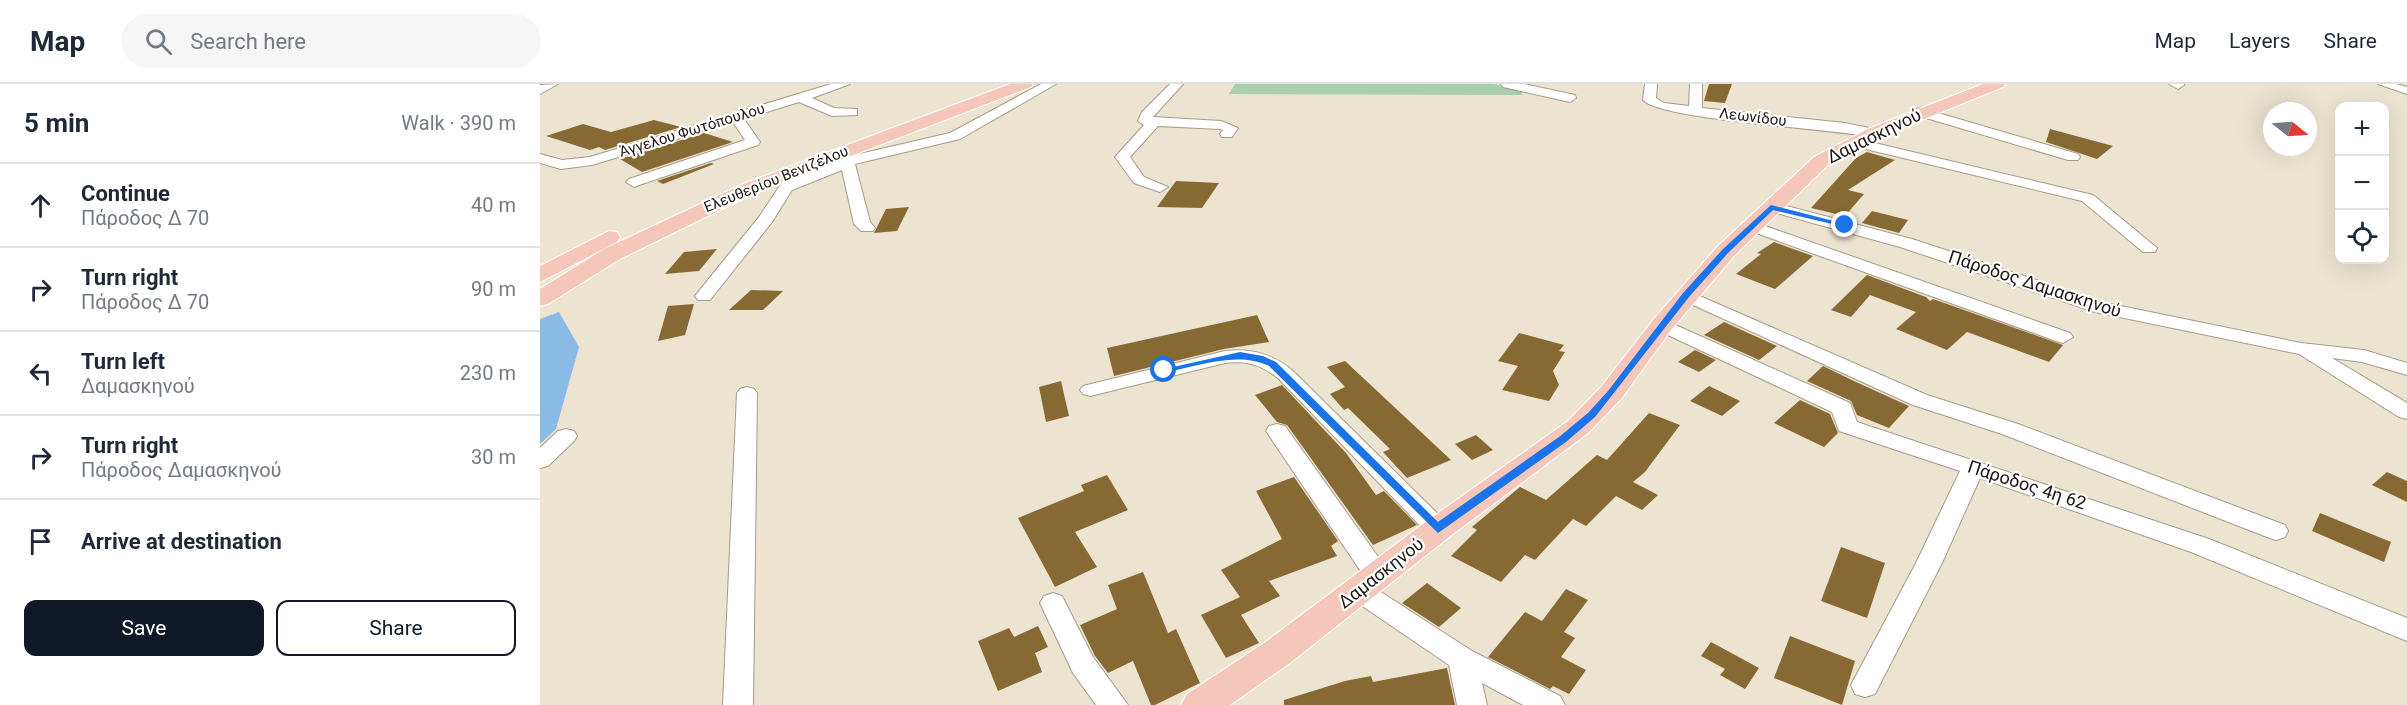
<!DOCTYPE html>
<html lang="en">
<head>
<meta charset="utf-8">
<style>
	:root { --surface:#fff; --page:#f6f6f7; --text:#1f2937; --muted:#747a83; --line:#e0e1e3; --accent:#111827 }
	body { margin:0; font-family:Roboto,sans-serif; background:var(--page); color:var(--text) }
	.controls { position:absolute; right:18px; top:18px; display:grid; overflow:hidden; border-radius:12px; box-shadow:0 6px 24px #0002 }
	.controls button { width:54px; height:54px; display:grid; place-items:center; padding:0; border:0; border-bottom:2px solid var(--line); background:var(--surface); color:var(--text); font:30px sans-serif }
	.compass { position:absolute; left:1723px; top:18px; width:54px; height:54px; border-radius:50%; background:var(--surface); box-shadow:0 6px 24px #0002; rotate:107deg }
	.stop { position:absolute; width:18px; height:18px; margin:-14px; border:4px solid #1a73e8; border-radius:50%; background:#fff }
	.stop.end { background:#1a73e8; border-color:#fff; box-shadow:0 2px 6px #0008 }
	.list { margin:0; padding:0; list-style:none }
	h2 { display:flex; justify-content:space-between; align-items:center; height:78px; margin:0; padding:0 24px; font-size:26px }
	h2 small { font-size:20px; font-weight:400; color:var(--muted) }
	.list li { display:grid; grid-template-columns:39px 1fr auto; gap:18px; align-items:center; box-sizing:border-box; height:84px; padding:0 24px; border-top:2px solid var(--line) }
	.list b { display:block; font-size:22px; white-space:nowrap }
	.list p { margin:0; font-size:20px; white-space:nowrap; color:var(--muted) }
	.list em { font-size:20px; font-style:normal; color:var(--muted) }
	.actions { display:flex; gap:12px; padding:18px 24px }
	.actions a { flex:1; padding:14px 0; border:2px solid var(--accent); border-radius:12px; text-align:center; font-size:21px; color:var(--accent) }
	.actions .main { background:var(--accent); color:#fff }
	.icon { flex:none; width:33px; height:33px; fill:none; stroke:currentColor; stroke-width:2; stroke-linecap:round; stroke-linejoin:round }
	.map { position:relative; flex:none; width:1867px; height:621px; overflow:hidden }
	header { display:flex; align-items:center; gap:36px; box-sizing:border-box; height:84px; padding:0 30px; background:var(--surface); border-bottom:2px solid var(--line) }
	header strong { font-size:28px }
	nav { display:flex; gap:33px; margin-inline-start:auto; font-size:21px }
	.search { width:420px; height:54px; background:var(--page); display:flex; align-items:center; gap:15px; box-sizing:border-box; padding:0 21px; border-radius:33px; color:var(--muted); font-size:22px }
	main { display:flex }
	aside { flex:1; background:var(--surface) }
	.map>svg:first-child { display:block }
	.green { fill:#a9cfac }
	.water { fill:#8abbe7 }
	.building { fill:#876a33 }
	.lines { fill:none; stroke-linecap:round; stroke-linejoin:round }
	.minor-casing { stroke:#a49b8a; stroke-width:2 }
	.major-casing { stroke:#fff; stroke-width:2 }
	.minor { fill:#fff; fill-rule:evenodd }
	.major { fill:#f5c7bb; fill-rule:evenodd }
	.route { fill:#1a73e8 }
	.labels { text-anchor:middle; stroke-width:4.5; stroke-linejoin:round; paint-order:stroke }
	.far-street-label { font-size:15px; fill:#1a1711; stroke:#fff }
	.street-label { font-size:18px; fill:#1a1711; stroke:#fff }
</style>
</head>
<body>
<header>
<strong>Map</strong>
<div class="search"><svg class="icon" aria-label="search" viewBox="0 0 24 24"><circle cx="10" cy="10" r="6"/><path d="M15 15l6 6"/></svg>Search here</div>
<nav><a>Map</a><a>Layers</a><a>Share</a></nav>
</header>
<main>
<aside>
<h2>5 min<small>Walk · 390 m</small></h2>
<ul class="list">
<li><svg class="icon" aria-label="ahead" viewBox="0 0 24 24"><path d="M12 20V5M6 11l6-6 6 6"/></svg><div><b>Continue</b><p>Πάροδος Δ 70</p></div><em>40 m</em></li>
<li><svg class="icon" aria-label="right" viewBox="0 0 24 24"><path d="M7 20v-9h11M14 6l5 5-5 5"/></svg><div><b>Turn right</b><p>Πάροδος Δ 70</p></div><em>90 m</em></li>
<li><svg class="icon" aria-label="left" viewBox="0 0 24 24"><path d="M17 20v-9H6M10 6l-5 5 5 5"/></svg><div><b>Turn left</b><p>Δαμασκηνού</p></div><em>230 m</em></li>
<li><svg class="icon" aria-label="right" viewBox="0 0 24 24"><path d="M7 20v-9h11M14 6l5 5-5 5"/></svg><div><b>Turn right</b><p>Πάροδος Δαμασκηνού</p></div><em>30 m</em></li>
<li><svg class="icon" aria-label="arrive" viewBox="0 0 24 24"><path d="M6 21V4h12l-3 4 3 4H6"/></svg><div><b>Arrive at destination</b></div></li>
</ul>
<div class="actions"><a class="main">Save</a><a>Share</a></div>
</aside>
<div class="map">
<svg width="1867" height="621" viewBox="0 0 1867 621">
	<rect width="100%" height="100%" fill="#ede3d1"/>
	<polygon class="green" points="695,0 954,0 982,7 982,11 689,10"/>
	<polygon class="water" points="19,228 39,263 16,345 0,360 0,235"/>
	<g class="building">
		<polygon points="1169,0 1192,0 1185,19 1164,17"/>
		<polygon points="114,36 141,43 65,66 59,63 50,66 6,52 43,40 71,48"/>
		<polygon points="1510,45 1573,62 1557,75 1506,58"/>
		<polygon points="164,49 193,58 102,88 80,75"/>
		<polygon points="1327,68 1355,76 1308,106 1324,110 1305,132 1271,124 1316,74"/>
		<polygon points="171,79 174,80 123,100 117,97"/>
		<polygon points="636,97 679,99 662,124 617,123"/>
		<polygon points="369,123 357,147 334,149 346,125"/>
		<polygon points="1332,127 1368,136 1359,149 1322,139"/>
		<polygon points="1234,158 1273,172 1235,205 1196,190 1221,170 1217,169"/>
		<polygon points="177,165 159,187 125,190 144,168"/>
		<polygon points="1327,191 1386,213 1390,217 1393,215 1523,261 1509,278 1427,248 1407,266 1356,245 1376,228 1330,211 1311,233 1291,226"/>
		<polygon points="211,206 243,207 223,226 189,226"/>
		<polygon points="154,220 145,251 118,257 128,222"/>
		<polygon points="717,231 729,258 684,265 574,292 567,264"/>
		<polygon points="1184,238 1237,262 1219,276 1164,251"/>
		<polygon points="979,249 1024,261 1019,267 1025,268 1013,287 1019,301 1009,317 962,306 978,282 958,277"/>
		<polygon points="1155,266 1176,276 1159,288 1138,278"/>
		<polygon points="805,277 911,376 867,394 843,368 850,365 808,324 804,326 790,310 805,303 787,283"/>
		<polygon points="1283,282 1316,298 1369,322 1349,344 1317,331 1311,317 1267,297"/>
		<polygon points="521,297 529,332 506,338 499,303"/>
		<polygon points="742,301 806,369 836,411 844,407 877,441 833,461 747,341 737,338 715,311"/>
		<polygon points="1169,302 1200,317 1182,332 1150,317"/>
		<polygon points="1260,316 1290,330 1298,349 1284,363 1234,339"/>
		<polygon points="1109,329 1140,341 1105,388 1093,398 1118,411 1102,426 1076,412 1046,442 1033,435 995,476 985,471 961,498 911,472 937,446 932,443 980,403 1006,416 1057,371 1067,376"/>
		<polygon points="936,351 953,366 932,376 915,360"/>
		<polygon points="1847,388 1867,397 1867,418 1832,401"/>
		<polygon points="567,391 588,426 535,448 557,483 515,503 478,434 544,407 541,401"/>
		<polygon points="754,393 798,457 791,462 797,472 729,497 740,512 701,531 719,559 686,574 661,531 700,513 681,486 742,455 716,407"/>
		<polygon points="1780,429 1851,458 1844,478 1772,447"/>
		<polygon points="1301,463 1345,479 1327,534 1281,517"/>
		<polygon points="603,488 628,549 636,545 660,599 615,621 611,621 593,577 568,589 555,572 540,541 577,525 568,501"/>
		<polygon points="887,499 921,524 899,543 862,519"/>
		<polygon points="1026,505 1048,516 1024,548 1035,554 1021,573 1046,586 1029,610 1013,602 1010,605 948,573 985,528 1002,537"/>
		<polygon points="498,542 508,563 495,569 502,588 458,607 438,557 469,544 474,553"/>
		<polygon points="1250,552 1315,577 1302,621 1234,594"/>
		<polygon points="1171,558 1219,584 1205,605 1180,591 1185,585 1161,572"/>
		<polygon points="907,584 915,621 744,621 744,616 805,597 831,592 833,598"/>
	</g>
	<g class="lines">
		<g class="minor-casing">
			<g id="minor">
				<polygon points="18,0 0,10 0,1"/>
				<polygon points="291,0 310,0 272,14 294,24 317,25 317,31 292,32 259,18 204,35 220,58 218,61 99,101 94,103 86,98 89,95 205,56 193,38 52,81 21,85 0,79 0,70 22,76 50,73"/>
				<polygon points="501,0 516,0 420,55 315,80 330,138 335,144 333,147 321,147 314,140 302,86 252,106 232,138 170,216 158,216 155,212 219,133 241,100 302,74 410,49"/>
				<polygon points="630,0 643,0 613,33 681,37 698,44 692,53 682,53 680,50 683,46 680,45 618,42 590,73 604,93 628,103 620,108 594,99 575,73 604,41 598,37 602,28"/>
				<polygon points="961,0 984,0 1035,11 1036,14 1030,18 963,3"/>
				<path d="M 1105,0 L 1117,0 L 1116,14 L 1124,19 L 1149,22 L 1150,0 L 1162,0 L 1162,24 L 1305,39 L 1339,46 L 1341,49 L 1334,53 C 1295,45 1121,36 1103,16 Z"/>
				<polygon points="1629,0 1644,0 1644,1 1638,5"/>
				<polygon points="1838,0 1856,0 1867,3 1867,10"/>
				<polygon points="1381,24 1538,70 1540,73 1538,76 1528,76 1376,31 1376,25"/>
				<polygon points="1314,54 1553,111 1617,164 1615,168 1603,168 1542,117 1309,61 1307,58"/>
				<polygon points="1231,118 1372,155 1566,219 1761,259 1824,266 1867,279 1867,291 1822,278 1792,274 1867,319 1867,335 1859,333 1759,270 1555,228 1360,163 1225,126 1223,123"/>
				<polygon points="1211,137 1530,249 1533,253 1523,259 1516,257 1205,145 1203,142 1205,139"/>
				<polygon points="1146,206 1387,311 1478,340 1745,441 1748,447 1745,453 1736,456 1727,453 1462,350 1373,321 1140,215 1137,211"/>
				<polygon points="1122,235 1310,319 1317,338 1669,455 1867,534 1867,557 1651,468 1440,394 1402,479 1335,610 1325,613 1315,610 1311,601 1376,479 1420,387 1299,347 1292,328 1115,245 1112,241"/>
				<path d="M 685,267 C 711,264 733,270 753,287 L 907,439 L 910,445 L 907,451 L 898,454 L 889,451 L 739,295 C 722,281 707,276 685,279 L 550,312 L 543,310 L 540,306 L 543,302 Z"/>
				<polygon points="207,303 214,305 217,309 213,621 183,621 197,309 200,305"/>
				<polygon points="737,340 745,342 846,484 850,491 846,498 837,501 828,498 726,347 729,342"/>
				<polygon points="26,345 34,347 37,352 34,357 8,382 0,384 0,364 18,347"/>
				<polygon points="818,496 827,499 932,567 1020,612 1025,621 983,621 942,599 947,621 917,621 909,581 809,513 805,506 809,499"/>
				<polygon points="513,509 522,512 553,573 588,621 556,621 533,589 500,519 504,512"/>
			</g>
		</g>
		<g class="major-casing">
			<g id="major">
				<polygon points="470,0 493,0 491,3 217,108 80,175 8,220 0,222 0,205 64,165 203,100"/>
				<polygon points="1443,0 1465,0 1463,3 1340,53 1288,81 1194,172 1131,246 1081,315 1048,349 909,453 750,579 690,621 641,621 647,610 724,559 887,437 1028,337 1061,303 1113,236 1178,162 1274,73 1328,45"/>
				<polygon points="69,147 77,148 80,153 77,158 0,198 0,182"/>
			</g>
		</g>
		<use href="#minor" class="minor"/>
		<use href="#major" class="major"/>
	</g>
	<path class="route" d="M 1231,121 L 1309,141 L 1305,143 L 1233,126 L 1188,169 L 1149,213 L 1055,333 L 1026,358 L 898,449 L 729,282 C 697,267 658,282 624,289 L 620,286 L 700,268 L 723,272 L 736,278 L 898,438 L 1019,353 L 1048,329 L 1068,307 L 1143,209 L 1183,165 Z"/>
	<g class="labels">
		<g class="far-street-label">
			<text transform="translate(1213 33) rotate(7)" y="5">Λεωνίδου</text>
			<text transform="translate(152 46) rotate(-17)" y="5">Άγγελου Φωτόπουλου</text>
			<text transform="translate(236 95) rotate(-22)" y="5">Ελευθερίου Βενιζέλου</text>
		</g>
		<g class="street-label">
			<text transform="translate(1334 52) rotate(-26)" y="6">Δαμασκηνού</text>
			<text transform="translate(1495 200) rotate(18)" y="6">Πάροδος Δαμασκηνού</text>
			<text transform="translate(1487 401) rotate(18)" y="6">Πάροδος 4η 62</text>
			<text transform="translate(841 489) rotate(-38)" y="6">Δαμασκηνού</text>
		</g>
	</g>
</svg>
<div class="controls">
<button>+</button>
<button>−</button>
<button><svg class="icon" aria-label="locate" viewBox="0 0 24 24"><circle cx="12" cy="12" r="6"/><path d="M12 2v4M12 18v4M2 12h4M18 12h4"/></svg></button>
</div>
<svg class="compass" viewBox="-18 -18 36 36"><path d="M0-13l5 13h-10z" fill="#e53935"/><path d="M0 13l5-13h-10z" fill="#747a83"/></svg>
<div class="stop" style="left:624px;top:286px"></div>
<div class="stop end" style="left:1305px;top:141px"></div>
</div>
</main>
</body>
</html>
